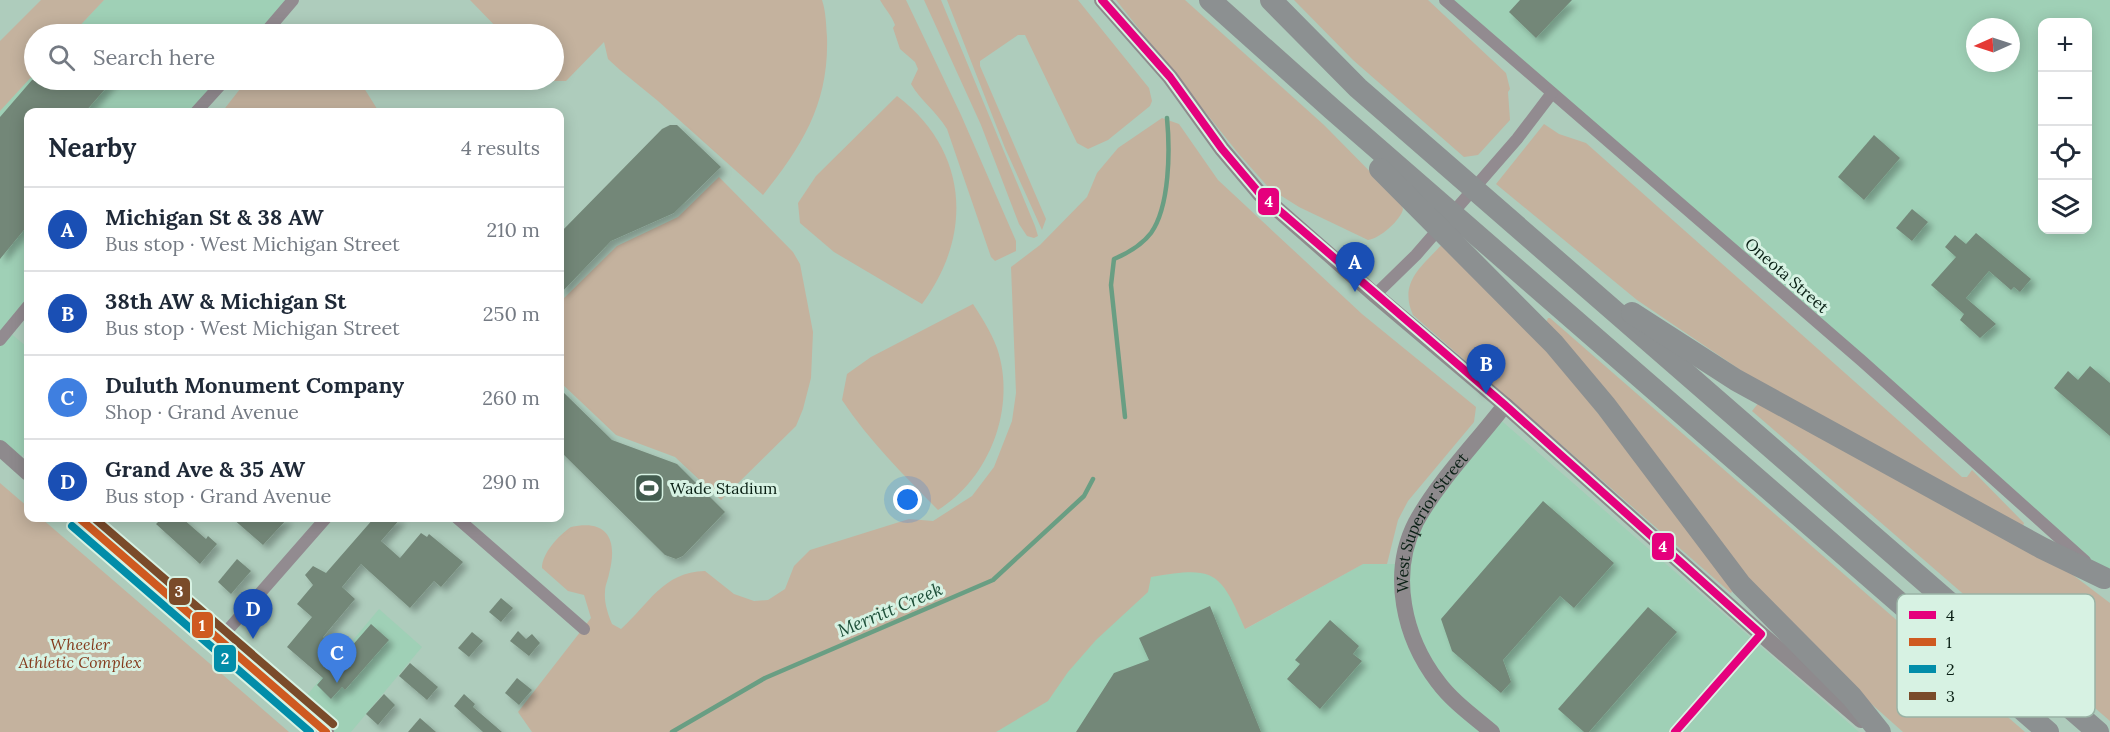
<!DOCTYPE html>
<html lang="en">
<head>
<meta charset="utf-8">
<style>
	:root { --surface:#fff; --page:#f6f6f7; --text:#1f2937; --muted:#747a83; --line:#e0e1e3; --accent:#435c4f }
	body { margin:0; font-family:Lora,serif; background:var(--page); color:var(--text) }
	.controls { position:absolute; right:18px; top:18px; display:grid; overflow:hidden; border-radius:12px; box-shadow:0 3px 15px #0003 }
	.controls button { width:54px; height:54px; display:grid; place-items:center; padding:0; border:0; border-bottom:2px solid var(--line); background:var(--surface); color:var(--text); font:30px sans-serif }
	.compass { position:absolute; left:1966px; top:18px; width:54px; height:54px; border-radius:50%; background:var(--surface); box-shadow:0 3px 15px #0003; rotate:267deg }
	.you { position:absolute; left:908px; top:500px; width:21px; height:21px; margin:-15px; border:4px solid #fff; border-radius:50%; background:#1a73e8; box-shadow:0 0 0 9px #1a73e833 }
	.badge { display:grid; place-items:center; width:39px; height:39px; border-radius:50%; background:var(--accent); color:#fff; font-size:20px; font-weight:700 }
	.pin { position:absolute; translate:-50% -50px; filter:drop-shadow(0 2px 3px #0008) }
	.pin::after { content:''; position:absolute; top:32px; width:21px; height:18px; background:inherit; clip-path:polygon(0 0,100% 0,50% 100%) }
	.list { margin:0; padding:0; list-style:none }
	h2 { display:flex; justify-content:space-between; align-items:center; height:78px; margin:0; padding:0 24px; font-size:26px }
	h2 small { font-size:20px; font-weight:400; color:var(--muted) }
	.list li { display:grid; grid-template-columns:39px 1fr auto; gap:18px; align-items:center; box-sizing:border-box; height:84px; padding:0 24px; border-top:2px solid var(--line) }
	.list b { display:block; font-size:22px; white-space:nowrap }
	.list p { margin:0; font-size:20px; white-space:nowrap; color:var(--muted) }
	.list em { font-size:20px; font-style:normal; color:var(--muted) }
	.icon { flex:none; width:33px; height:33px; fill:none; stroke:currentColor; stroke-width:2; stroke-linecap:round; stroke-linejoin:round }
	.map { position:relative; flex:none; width:2110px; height:732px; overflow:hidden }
	.search { position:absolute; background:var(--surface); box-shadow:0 3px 15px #0003; left:24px; top:24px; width:540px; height:66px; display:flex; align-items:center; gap:15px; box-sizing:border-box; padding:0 21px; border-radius:33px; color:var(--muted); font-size:22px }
	.panel { position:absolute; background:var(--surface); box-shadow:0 3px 15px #0003; left:24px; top:108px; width:540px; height:414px; border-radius:12px }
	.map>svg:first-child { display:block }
	.built { fill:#9fd0b6; fill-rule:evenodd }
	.green { fill:#c4b29e }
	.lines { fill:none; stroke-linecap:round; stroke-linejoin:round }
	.stream { stroke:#699e83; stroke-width:4.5 }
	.building { fill:#738778; filter:url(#shadow) }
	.street { stroke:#928b90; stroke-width:12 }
	.secondary { stroke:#8e8a8d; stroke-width:16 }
	.highway { stroke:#8c9091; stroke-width:22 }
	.bus-1-casing { stroke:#d7f2e3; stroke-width:12 }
	.bus-2-casing { stroke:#d7f2e3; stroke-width:12 }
	.bus-3-casing { stroke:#d7f2e3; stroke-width:12 }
	.bus-4-casing { stroke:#d7f2e3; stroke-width:12 }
	.bus-1 { stroke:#e5007d; stroke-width:8 }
	.bus-2 { stroke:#cf5a20; stroke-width:8 }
	.bus-3 { stroke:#028da9; stroke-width:8 }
	.bus-4 { stroke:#7a4b2a; stroke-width:8 }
	.labels { text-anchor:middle; stroke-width:6; stroke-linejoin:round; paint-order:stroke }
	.street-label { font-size:16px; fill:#091f14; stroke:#d7f2e3 }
	.poi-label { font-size:16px; fill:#091f14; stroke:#d7f2e3; text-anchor:start }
	.park-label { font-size:16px; font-style:italic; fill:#843a1c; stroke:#d7f2e3 }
	.water-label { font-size:18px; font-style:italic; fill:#1e4f39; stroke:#d7f2e3 }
	.key { fill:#d7f2e3; stroke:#99b3a5; stroke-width:1.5 }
	.key-label { font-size:16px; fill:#091f14 }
	.line-badge { stroke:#d7f2e3; stroke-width:2 }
	.badge-label { font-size:16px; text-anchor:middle; font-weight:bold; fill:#fff }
</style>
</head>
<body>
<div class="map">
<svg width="2110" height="732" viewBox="0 0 2110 732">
	<defs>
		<filter id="shadow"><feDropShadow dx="5" dy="5" stdDeviation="3" flood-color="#0004"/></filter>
	</defs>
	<rect width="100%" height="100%" fill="#aeccbc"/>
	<g class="built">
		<polygon points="104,0 294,0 264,34 72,34"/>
		<path d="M 1445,0 L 2110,0 L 2110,579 ZM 2042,22 L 2088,22 L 2088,230 L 2042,230 ZM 1975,27 L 2011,27 L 2011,63 L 1975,63 Z"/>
		<polygon points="34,74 34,80 225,80 196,112 28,112 28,306 8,331 28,348 28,449 16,462 0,449 0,111"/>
		<polygon points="1496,416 1859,732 811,732 1150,577 1186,571 1202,572 1218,579 1231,595 1246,629 1363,564 1404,564 1415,525"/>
		<polygon points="379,609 422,647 351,732 326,732 297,707"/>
	</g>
	<g class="green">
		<polygon points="41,0 104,0 72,34 34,34 34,74 0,111 0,41"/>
		<path d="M 470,0 L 822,0 C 826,12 826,24 827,37 C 829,103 803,145 763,195 L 658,101 L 620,70 L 608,59 L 604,42 L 566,81 L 547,81 L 545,80 L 554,80 L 554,34 L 503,34 Z"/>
		<path d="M 880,0 L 906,0 L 961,115 L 1016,241 L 1016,251 L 995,261 L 991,257 L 947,129 C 936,111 920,100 911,84 L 918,69 L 915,62 L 900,49 L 893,28 L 895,25 C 892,16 885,9 880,0 Z"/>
		<polygon points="924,0 941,0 1035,226 1038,236 1034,238 1027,236 1019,224 981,125"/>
		<polygon points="947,0 1078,0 1149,88 1152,101 1150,106 1108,140 1088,149 1077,143 1025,35 1018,35 980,61 980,66 1046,219 1042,230 1005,148"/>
		<path d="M 1116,0 L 1185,0 L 1324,125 L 1400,202 L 1403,209 C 1401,220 1379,239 1368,240 L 1299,207 L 1269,188 L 1238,153 Z"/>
		<polygon points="1294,0 1428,0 1506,73 1510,89 1508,92 1510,120 1478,155 1464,157 1353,60"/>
		<polygon points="247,80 359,80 379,112 222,112"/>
		<path d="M 897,96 C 968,150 974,234 922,304 L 834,252 L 800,223 L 798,203 L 816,176 Z"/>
		<path d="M 1162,118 L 1179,124 L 1218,180 L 1362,314 L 1476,407 L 1474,422 L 1408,501 L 1398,520 L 1387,564 L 1363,564 L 1245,629 C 1220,570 1214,566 1151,577 L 1148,592 L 1096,640 L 1068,672 L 1048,701 L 996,732 L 532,732 L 518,712 L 591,618 L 584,595 L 568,591 L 542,568 C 542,553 559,535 571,527 C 608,519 618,540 609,574 C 608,580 605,585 605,592 C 604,603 608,614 612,624 L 621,629 C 649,604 663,572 705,571 L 734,594 L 754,601 L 768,600 L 785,589 L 794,566 L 810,550 L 909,519 L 933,521 L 972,496 L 994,467 L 1012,421 L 1016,393 L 1011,267 L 1040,245 L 1087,197 L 1097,173 L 1118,148 Z"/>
		<polygon points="1544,124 1559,134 1586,143 1962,477 1967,477 1972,470 2024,523 2023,526 1767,388 1637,300 1496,184"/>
		<polygon points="719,177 793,252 800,264 813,332 811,378 803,409 796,426 721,500 675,457 616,435 560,382 560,302 617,246 678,217"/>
		<path d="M 1444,242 L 1538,336 L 1734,588 L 1731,593 L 1413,315 C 1398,281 1423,266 1444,242 Z"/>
		<path d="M 973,304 C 982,318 991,332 997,348 C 1017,407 990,478 938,510 C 904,475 869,441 842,400 L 847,374 L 871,357 Z"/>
		<polygon points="1548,318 1550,318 2025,732 1903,732 1849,684 1767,602 1546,322"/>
		<polygon points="1760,401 2065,569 2110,603 2110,721 1752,411"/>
		<polygon points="0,483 28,507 28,518 41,518 289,732 0,732"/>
	</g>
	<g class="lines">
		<g class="stream">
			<path d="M 1125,417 L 1111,285 L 1114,259 C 1128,253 1142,245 1151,233 C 1170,206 1170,150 1167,118"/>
			<polyline points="672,732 765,678 993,580 1084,496 1093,479"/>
		</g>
	</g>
	<g class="building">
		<polygon points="1520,0 1572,0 1536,38 1509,12"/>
		<polygon points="32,80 113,80 85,112 28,112 28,225 0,259 0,117"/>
		<polygon points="677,125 721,167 674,213 611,241 560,294 560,233 662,129 670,125"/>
		<polygon points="1874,135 1900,158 1864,200 1838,177"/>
		<polygon points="1912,209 1928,222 1912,241 1896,228"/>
		<polygon points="1976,233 2031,279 2020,292 2014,287 2011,290 1989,271 1966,298 1996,324 1980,338 1960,320 1964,314 1931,285 1956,257 1945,247 1955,235 1966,244"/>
		<polygon points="2090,366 2110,383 2110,436 2054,388 2068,371 2078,380"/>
		<polygon points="560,389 612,440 677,464 725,512 683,556 676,559 665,555 560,451"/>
		<polygon points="1543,501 1614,563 1574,608 1560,596 1503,660 1511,682 1501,693 1452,651 1441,619"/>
		<polygon points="162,518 182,518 206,539 208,536 217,544 200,564 156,524"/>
		<polygon points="232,518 288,518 263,545"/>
		<polygon points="374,518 401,518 381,541 400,558 421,533 427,537 429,534 463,562 441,587 434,581 410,608 361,564 342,587 355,599 323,637 344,655 371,624 389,640 345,690 342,687 331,699 317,685 323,678 287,647 312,617 297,604 313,585 305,575 313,566 326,573"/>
		<polygon points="237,559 251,571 231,594 218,582"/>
		<polygon points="501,598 513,608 501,622 489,612"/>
		<polygon points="1210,606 1261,732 1076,732 1114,673 1149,660 1139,638"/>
		<polygon points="1648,607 1677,632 1589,732 1584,732 1558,709"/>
		<polygon points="1330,620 1359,646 1353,654 1362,661 1320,709 1287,679 1300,664 1295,660"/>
		<polygon points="518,631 526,639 532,634 540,643 529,656 510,641"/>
		<polygon points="472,632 483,641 469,657 458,648"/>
		<polygon points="410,663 438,687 427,700 399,676"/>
		<polygon points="517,678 532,690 519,705 505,693"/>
		<polygon points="384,694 395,705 378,725 366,714"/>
		<polygon points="464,694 475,704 473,707 502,732 483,732 454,706"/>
		<polygon points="420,718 436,732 408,732"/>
	</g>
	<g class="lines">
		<g class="street">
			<polyline points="1445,0 1862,361 2085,561"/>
			<polyline points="264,34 293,0"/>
			<polyline points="196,112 225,80"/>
			<polyline points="1375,295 1416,255 1517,139 1552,93"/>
			<polyline points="0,340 28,306"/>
			<polyline points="457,518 584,629"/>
			<polyline points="219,640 326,518"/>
			<polyline points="1675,732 1761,634"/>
		</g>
		<g class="secondary">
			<polyline points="1102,0 1170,77 1222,149 1260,194 1375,295 1505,405 1761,634 1861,720"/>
			<polyline points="0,448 28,473"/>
			<polyline points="79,518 326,732"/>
			<path id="s1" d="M 1492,732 C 1473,716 1452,701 1438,682 C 1404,638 1389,574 1416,522 C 1439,480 1476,443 1505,405"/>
		</g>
		<g class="highway">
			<polyline points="1210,0 1332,109 2048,732"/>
			<polyline points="1271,0 1358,88 2098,732"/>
			<polyline points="1380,169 1554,344 1606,406 1741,585 1852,697 1880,732"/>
			<polyline points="1632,313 1736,380 2042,548 2104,578"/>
		</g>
		<g class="bus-1-casing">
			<polyline id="bus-1" points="1102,0 1170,77 1222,149 1260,194 1505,405 1761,634 1675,732"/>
		</g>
		<g class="bus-2-casing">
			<polyline id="bus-2" points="79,518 326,732"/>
		</g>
		<g class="bus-3-casing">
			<polyline id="bus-3" points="72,526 310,732"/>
		</g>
		<g class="bus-4-casing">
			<polyline id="bus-4" points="94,518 333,724"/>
		</g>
		<use href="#bus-1" class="bus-1"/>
		<use href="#bus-2" class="bus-2"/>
		<use href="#bus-3" class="bus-3"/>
		<use href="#bus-4" class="bus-4"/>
	</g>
	<defs>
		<g id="stadium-square" transform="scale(1.5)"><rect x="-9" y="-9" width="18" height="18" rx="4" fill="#435c4f" stroke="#d7f2e3"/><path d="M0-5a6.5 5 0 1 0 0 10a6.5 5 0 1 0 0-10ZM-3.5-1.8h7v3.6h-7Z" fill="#fff"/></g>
	</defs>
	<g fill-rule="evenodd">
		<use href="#stadium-square" x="649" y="488"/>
	</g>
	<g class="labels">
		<g class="street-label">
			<text transform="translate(1787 275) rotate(41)" y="6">Oneota Street</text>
			<text dy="6" stroke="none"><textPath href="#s1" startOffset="249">West Superior Street</textPath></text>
		</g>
		<g class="poi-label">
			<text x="670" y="494">Wade Stadium</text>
		</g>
		<g class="park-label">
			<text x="80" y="650">Wheeler<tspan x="80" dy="18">Athletic Complex</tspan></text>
		</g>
		<g class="water-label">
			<text transform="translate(890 610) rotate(-23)" y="6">Merritt Creek</text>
		</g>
	</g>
	<rect x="1897" y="594" width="198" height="123" rx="9" class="key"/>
	<rect x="1909" y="611" width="27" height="8" fill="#e5007d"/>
	<rect x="1909" y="638" width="27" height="8" fill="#cf5a20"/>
	<rect x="1909" y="665" width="27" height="8" fill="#028da9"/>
	<rect x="1909" y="692" width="27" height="8" fill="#7a4b2a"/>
	<g class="key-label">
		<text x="1946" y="621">4</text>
		<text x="1946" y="648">1</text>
		<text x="1946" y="675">2</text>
		<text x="1946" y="702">3</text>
	</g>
	<g class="line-badge">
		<rect x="1257" y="187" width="23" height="29" rx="6" fill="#e5007d"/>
		<rect x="1651" y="532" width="24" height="29" rx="6" fill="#e5007d"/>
		<rect x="168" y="577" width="23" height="29" rx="6" fill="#7a4b2a"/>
		<rect x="191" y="611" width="23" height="28" rx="6" fill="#cf5a20"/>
		<rect x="213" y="644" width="24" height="29" rx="6" fill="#028da9"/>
	</g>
	<g class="badge-label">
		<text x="1269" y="207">4</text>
		<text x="1663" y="552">4</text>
		<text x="179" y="597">3</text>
		<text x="202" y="631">1</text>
		<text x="225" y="664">2</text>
	</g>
</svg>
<div class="controls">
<button>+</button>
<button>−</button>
<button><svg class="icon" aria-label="locate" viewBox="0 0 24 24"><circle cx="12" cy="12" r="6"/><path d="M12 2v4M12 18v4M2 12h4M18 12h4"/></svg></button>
<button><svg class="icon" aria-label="layers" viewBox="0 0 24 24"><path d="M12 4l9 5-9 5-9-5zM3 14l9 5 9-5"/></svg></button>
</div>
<svg class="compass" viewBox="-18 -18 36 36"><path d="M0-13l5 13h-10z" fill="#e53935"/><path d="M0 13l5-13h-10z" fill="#747a83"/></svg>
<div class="you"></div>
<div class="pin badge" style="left:1355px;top:292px;background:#1a4fb4">A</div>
<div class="pin badge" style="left:1486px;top:394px;background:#1a4fb4">B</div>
<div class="pin badge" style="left:337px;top:683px;background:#3f7fe0">C</div>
<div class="pin badge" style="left:253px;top:639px;background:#1a4fb4">D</div>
<div class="search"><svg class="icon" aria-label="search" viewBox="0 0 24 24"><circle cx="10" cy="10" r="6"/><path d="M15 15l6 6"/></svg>Search here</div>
<section class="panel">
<h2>Nearby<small>4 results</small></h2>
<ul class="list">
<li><span class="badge" style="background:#1a4fb4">A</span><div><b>Michigan St &amp; 38 AW</b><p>Bus stop · West Michigan Street</p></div><em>210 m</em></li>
<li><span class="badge" style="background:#1a4fb4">B</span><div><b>38th AW &amp; Michigan St</b><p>Bus stop · West Michigan Street</p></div><em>250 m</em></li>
<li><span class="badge" style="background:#3f7fe0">C</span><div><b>Duluth Monument Company</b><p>Shop · Grand Avenue</p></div><em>260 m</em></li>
<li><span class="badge" style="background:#1a4fb4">D</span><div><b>Grand Ave &amp; 35 AW</b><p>Bus stop · Grand Avenue</p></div><em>290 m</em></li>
</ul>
</section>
</div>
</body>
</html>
